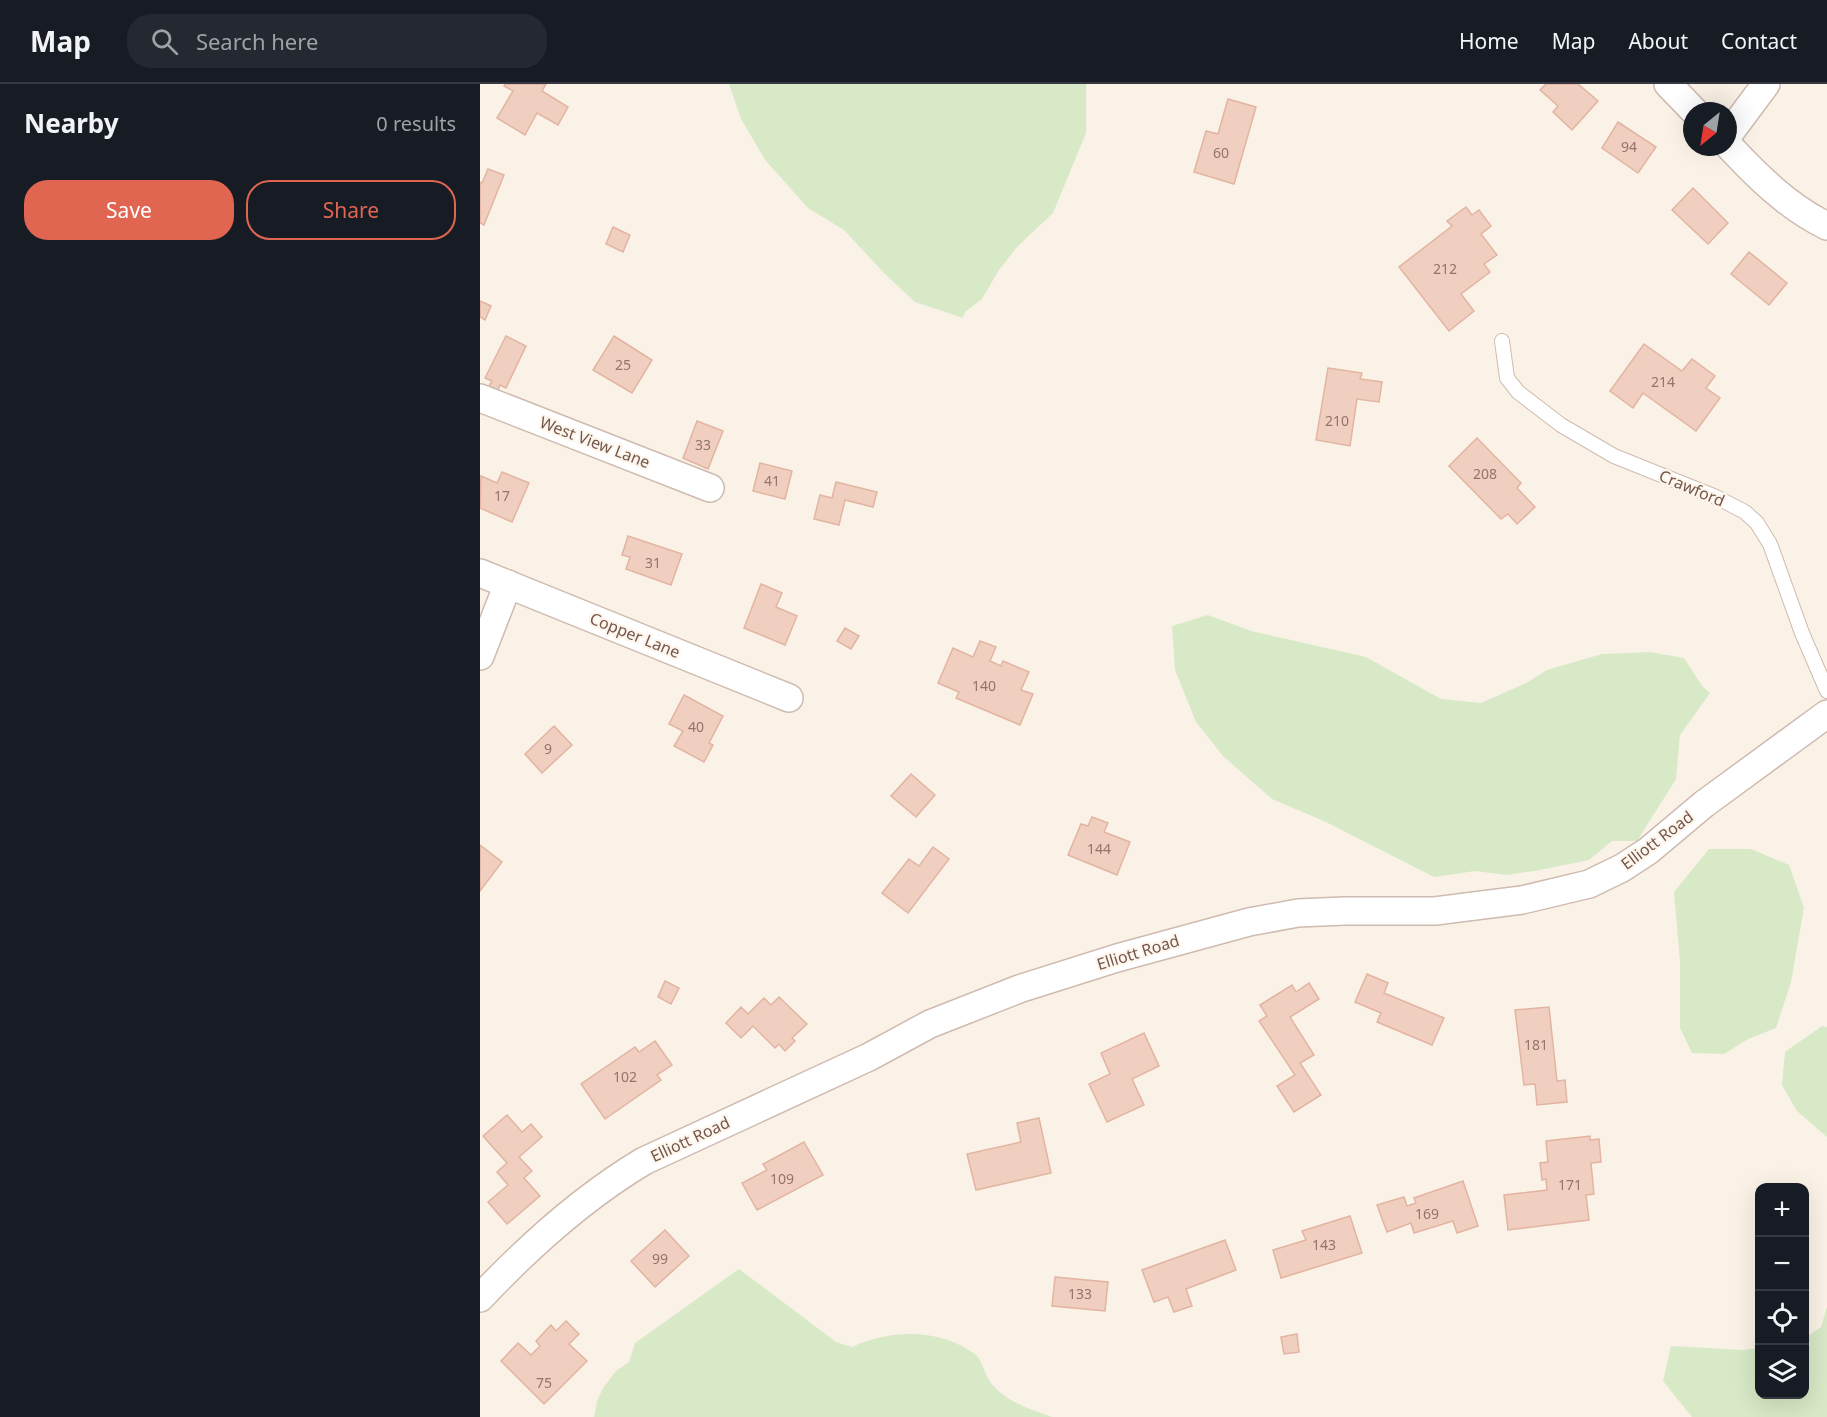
<!DOCTYPE html>
<html lang="en">
<head>
<meta charset="utf-8">
<style>
	:root { --surface:#171b24; --page:#242831; --text:#f1f3f6; --muted:#9ea1a6; --line:#363941; --accent:#e06652 }
	body { margin:0; font-family:"Noto Sans",sans-serif; background:var(--page); color:var(--text) }
	.controls { position:absolute; right:18px; bottom:18px; display:grid; overflow:hidden; border-radius:12px; box-shadow:0 6px 24px #0002 }
	.controls button { width:54px; height:54px; display:grid; place-items:center; padding:0; border:0; border-bottom:2px solid var(--line); background:var(--surface); color:var(--text); font:30px sans-serif }
	.compass { position:absolute; left:1203px; top:18px; width:54px; height:54px; border-radius:50%; background:var(--surface); box-shadow:0 6px 24px #0002; rotate:210deg }
	.list { margin:0; padding:0; list-style:none }
	h2 { display:flex; justify-content:space-between; align-items:center; height:78px; margin:0; padding:0 24px; font-size:26px }
	h2 small { font-size:20px; font-weight:400; color:var(--muted) }
	.actions { display:flex; gap:12px; padding:18px 24px }
	.actions a { flex:1; padding:14px 0; border:2px solid var(--accent); border-radius:24px; text-align:center; font-size:21px; color:var(--accent) }
	.actions .main { background:var(--accent); color:#fff }
	.icon { flex:none; width:33px; height:33px; fill:none; stroke:currentColor; stroke-width:2; stroke-linecap:round; stroke-linejoin:round }
	.map { position:relative; flex:none; width:1347px; height:1333px; overflow:hidden }
	header { display:flex; align-items:center; gap:36px; box-sizing:border-box; height:84px; padding:0 30px; background:var(--surface); border-bottom:2px solid var(--line) }
	header strong { font-size:28px }
	nav { display:flex; gap:33px; margin-inline-start:auto; font-size:21px }
	.search { width:420px; height:54px; background:var(--page); display:flex; align-items:center; gap:15px; box-sizing:border-box; padding:0 21px; border-radius:24px; color:var(--muted); font-size:22px }
	main { display:flex }
	aside { flex:1; background:var(--surface) }
	.map>svg:first-child { display:block }
	.green { fill:#d7e9c6 }
	.building { fill:#f0cfc0; stroke:#e2b4a1; stroke-width:1.5 }
	.lines { fill:none; stroke-linecap:round; stroke-linejoin:round }
	.lane-casing { stroke:#cfbbb0; stroke-width:16 }
	.street-casing { stroke:#cfbbb0; stroke-width:30 }
	.lane { stroke:#fff; stroke-width:14 }
	.street { stroke:#fff; stroke-width:27 }
	.labels { text-anchor:middle; stroke-width:4.5; stroke-linejoin:round; paint-order:stroke }
	.number-label { font-size:14px; fill:#937569 }
	.street-label { font-size:16px; fill:#74574c; stroke:#fef6ed }
</style>
</head>
<body>
<header>
<strong>Map</strong>
<div class="search"><svg class="icon" aria-label="search" viewBox="0 0 24 24"><circle cx="10" cy="10" r="6"/><path d="M15 15l6 6"/></svg>Search here</div>
<nav><a>Home</a><a>Map</a><a>About</a><a>Contact</a></nav>
</header>
<main>
<aside>
<h2>Nearby<small>0 results</small></h2>
<ul class="list">
</ul>
<div class="actions"><a class="main">Save</a><a>Share</a></div>
</aside>
<div class="map">
<svg width="1347" height="1333" viewBox="0 0 1347 1333">
	<rect width="100%" height="100%" fill="#fbf2e7"/>
	<g class="green">
		<polygon points="249,0 606,0 606,49 573,129 538,162 519,186 502,215 485,228 483,234 435,218 405,190 364,146 328,124 286,77 261,35"/>
		<polygon points="728,531 771,547 886,573 961,615 1001,619 1048,598 1067,586 1122,570 1170,568 1204,574 1222,602 1230,609 1200,651 1196,695 1157,757 1132,757 1109,776 1060,786 1027,791 995,787 954,793 846,738 792,715 743,672 716,638 695,586 692,542"/>
		<polygon points="1229,765 1271,765 1309,781 1324,824 1311,898 1296,944 1268,955 1244,970 1212,969 1200,944 1200,877 1194,808"/>
		<polygon points="1342,942 1347,943 1347,1053 1317,1027 1302,1001 1305,968"/>
		<path d="M 259,1185 L 356,1258 L 372,1263 C 410,1245 461,1244 496,1271 C 502,1276 504,1288 509,1296 C 523,1317 549,1325 572,1333 L 114,1333 L 117,1317 L 123,1304 L 136,1287 L 149,1278 L 155,1259 Z"/>
		<polygon points="1347,1223 1347,1333 1212,1333 1183,1297 1191,1262 1263,1266 1279,1264 1280,1310 1324,1310 1325,1254 1341,1243"/>
	</g>
	<g class="building">
		<polygon points="25,0 66,0 62,7 88,23 78,41 57,29 45,51 17,34 33,7 24,2"/>
		<polygon points="1066,0 1098,0 1118,17 1092,46 1073,28 1078,22 1060,6"/>
		<polygon points="748,15 776,23 754,100 714,88 726,47 738,50"/>
		<polygon points="1138,38 1176,63 1158,89 1122,64"/>
		<polygon points="8,85 24,91 4,141 0,139 0,98 2,99"/>
		<polygon points="1213,104 1248,139 1228,160 1192,126"/>
		<polygon points="986,123 992,131 999,126 1011,142 1001,150 1017,171 1004,180 1010,188 981,210 994,227 969,247 919,183 972,142 967,137"/>
		<polygon points="133,143 150,151 143,168 126,160"/>
		<polygon points="1269,168 1307,199 1289,221 1251,190"/>
		<polygon points="0,217 11,222 5,236 0,233"/>
		<polygon points="26,252 46,262 26,304 20,301 18,306 9,302 12,297 5,294"/>
		<polygon points="134,252 172,276 152,309 113,286"/>
		<polygon points="1164,260 1202,287 1212,275 1235,292 1226,304 1240,314 1216,347 1163,309 1153,324 1130,307"/>
		<polygon points="848,284 882,289 880,295 902,298 899,318 877,315 870,362 836,356"/>
		<polygon points="217,337 243,347 228,385 203,374"/>
		<polygon points="997,354 1041,399 1037,404 1055,423 1037,440 1028,430 1021,435 969,382"/>
		<polygon points="280,379 312,387 305,415 273,407"/>
		<polygon points="22,388 49,399 32,438 0,424 1,392 17,399"/>
		<polygon points="356,398 397,408 393,423 365,416 359,441 334,435 340,411 352,414"/>
		<polygon points="148,452 202,470 191,501 146,485 150,473 142,471"/>
		<polygon points="281,500 302,509 296,523 317,532 305,561 264,544"/>
		<polygon points="365,544 379,552 371,565 357,557"/>
		<polygon points="500,557 516,563 510,577 521,582 523,577 549,588 541,606 553,610 540,641 476,614 479,608 458,599 473,564 493,573"/>
		<polygon points="204,611 243,632 229,659 233,661 224,678 194,662 203,647 189,640"/>
		<polygon points="74,642 92,661 62,689 45,670"/>
		<polygon points="431,690 455,711 436,733 411,712"/>
		<polygon points="612,733 628,739 624,748 650,758 637,791 588,771 601,740 608,742"/>
		<polygon points="0,761 22,778 0,807"/>
		<polygon points="453,763 469,775 428,829 402,809 429,775 439,782"/>
		<polygon points="887,890 908,899 904,909 964,934 952,961 897,938 901,929 875,918"/>
		<polygon points="185,897 199,904 191,920 178,913"/>
		<polygon points="829,899 839,915 810,933 834,971 820,979 841,1011 814,1028 797,1002 815,991 779,937 787,932 780,921 812,901 816,908"/>
		<polygon points="299,913 327,940 312,954 315,957 305,967 299,960 295,964 273,942 261,954 246,939 261,923 268,930 284,914 291,921"/>
		<polygon points="1069,923 1077,997 1085,996 1087,1018 1057,1021 1055,1000 1044,1001 1035,926"/>
		<polygon points="664,949 679,982 652,995 664,1021 627,1038 609,1000 630,990 621,969"/>
		<polygon points="175,957 192,981 177,991 181,996 125,1035 101,1000 155,963 159,968"/>
		<polygon points="27,1031 42,1048 51,1040 62,1053 39,1073 52,1087 44,1094 60,1112 27,1140 8,1118 28,1101 17,1088 27,1079 3,1052"/>
		<polygon points="559,1034 571,1089 496,1106 487,1070 541,1058 537,1039"/>
		<polygon points="1110,1052 1110,1056 1119,1055 1121,1078 1111,1079 1114,1110 1106,1111 1109,1136 1028,1146 1024,1111 1067,1106 1066,1095 1062,1096 1060,1079 1068,1078 1066,1057"/>
		<polygon points="324,1058 343,1091 277,1126 262,1099 287,1086 283,1080"/>
		<polygon points="983,1097 998,1142 977,1149 973,1137 934,1149 931,1139 907,1148 897,1121 924,1113 927,1122 936,1119 934,1114"/>
		<polygon points="870,1132 882,1169 801,1194 793,1166 826,1156 822,1147"/>
		<polygon points="185,1146 209,1172 175,1203 151,1177"/>
		<polygon points="745,1156 756,1186 706,1205 712,1222 694,1228 688,1213 674,1218 662,1186"/>
		<polygon points="575,1193 628,1198 625,1227 572,1222"/>
		<polygon points="86,1237 99,1250 89,1260 107,1277 64,1320 21,1277 38,1259 51,1271 60,1262 56,1257 71,1241 76,1247"/>
		<polygon points="817,1250 819,1268 804,1270 801,1253"/>
	</g>
	<g class="lines">
		<g class="lane-casing">
			<polyline id="lane" points="1022,257 1027,294 1038,308 1081,341 1134,372 1236,413 1265,428 1277,439 1290,460 1322,549 1347,607"/>
		</g>
		<g class="street-casing">
			<g id="street">
				<polyline points="1188,0 1214,27"/>
				<polyline points="1248,51 1286,0"/>
				<path d="M 1248,61 C 1278,93 1308,123 1347,142"/>
				<polyline points="0,314 230,404"/>
				<polyline points="0,489 309,614"/>
				<polyline points="0,572 28,500"/>
				<path d="M 0,1214 C 49,1162 102,1114 164,1077 L 389,973 L 450,940 L 539,905 L 637,874 L 769,838 L 818,829 L 864,827 L 955,827 L 1042,816 L 1109,800 L 1142,784 L 1168,767 L 1224,720 L 1347,630"/>
			</g>
		</g>
		<use href="#lane" class="lane"/>
		<use href="#street" class="street"/>
	</g>
	<g class="labels">
		<g class="number-label">
			<text x="1149" y="68">94</text>
			<text x="741" y="74">60</text>
			<text x="965" y="190">212</text>
			<text x="143" y="286">25</text>
			<text x="1183" y="303">214</text>
			<text x="857" y="342">210</text>
			<text x="223" y="366">33</text>
			<text x="1005" y="395">208</text>
			<text x="292" y="402">41</text>
			<text x="22" y="417">17</text>
			<text x="173" y="484">31</text>
			<text x="504" y="607">140</text>
			<text x="216" y="648">40</text>
			<text x="68" y="670">9</text>
			<text x="619" y="770">144</text>
			<text x="1056" y="966">181</text>
			<text x="145" y="998">102</text>
			<text x="302" y="1100">109</text>
			<text x="1090" y="1106">171</text>
			<text x="947" y="1135">169</text>
			<text x="844" y="1166">143</text>
			<text x="180" y="1180">99</text>
			<text x="600" y="1215">133</text>
			<text x="64" y="1304">75</text>
		</g>
		<g class="street-label">
			<text transform="translate(115 358) rotate(21)" y="6">West View Lane</text>
			<text transform="translate(1212 404) rotate(23)" y="6">Crawford</text>
			<text transform="translate(155 551) rotate(22)" y="6">Copper Lane</text>
			<text transform="translate(1177 756) rotate(-37)" y="6">Elliott Road</text>
			<text transform="translate(658 868) rotate(-17)" y="6">Elliott Road</text>
			<text transform="translate(210 1055) rotate(-25)" y="6">Elliott Road</text>
		</g>
	</g>
</svg>
<div class="controls">
<button>+</button>
<button>−</button>
<button><svg class="icon" aria-label="locate" viewBox="0 0 24 24"><circle cx="12" cy="12" r="6"/><path d="M12 2v4M12 18v4M2 12h4M18 12h4"/></svg></button>
<button><svg class="icon" aria-label="layers" viewBox="0 0 24 24"><path d="M12 4l9 5-9 5-9-5zM3 14l9 5 9-5"/></svg></button>
</div>
<svg class="compass" viewBox="-18 -18 36 36"><path d="M0-13l5 13h-10z" fill="#e53935"/><path d="M0 13l5-13h-10z" fill="#9ea1a6"/></svg>
</div>
</main>
</body>
</html>
